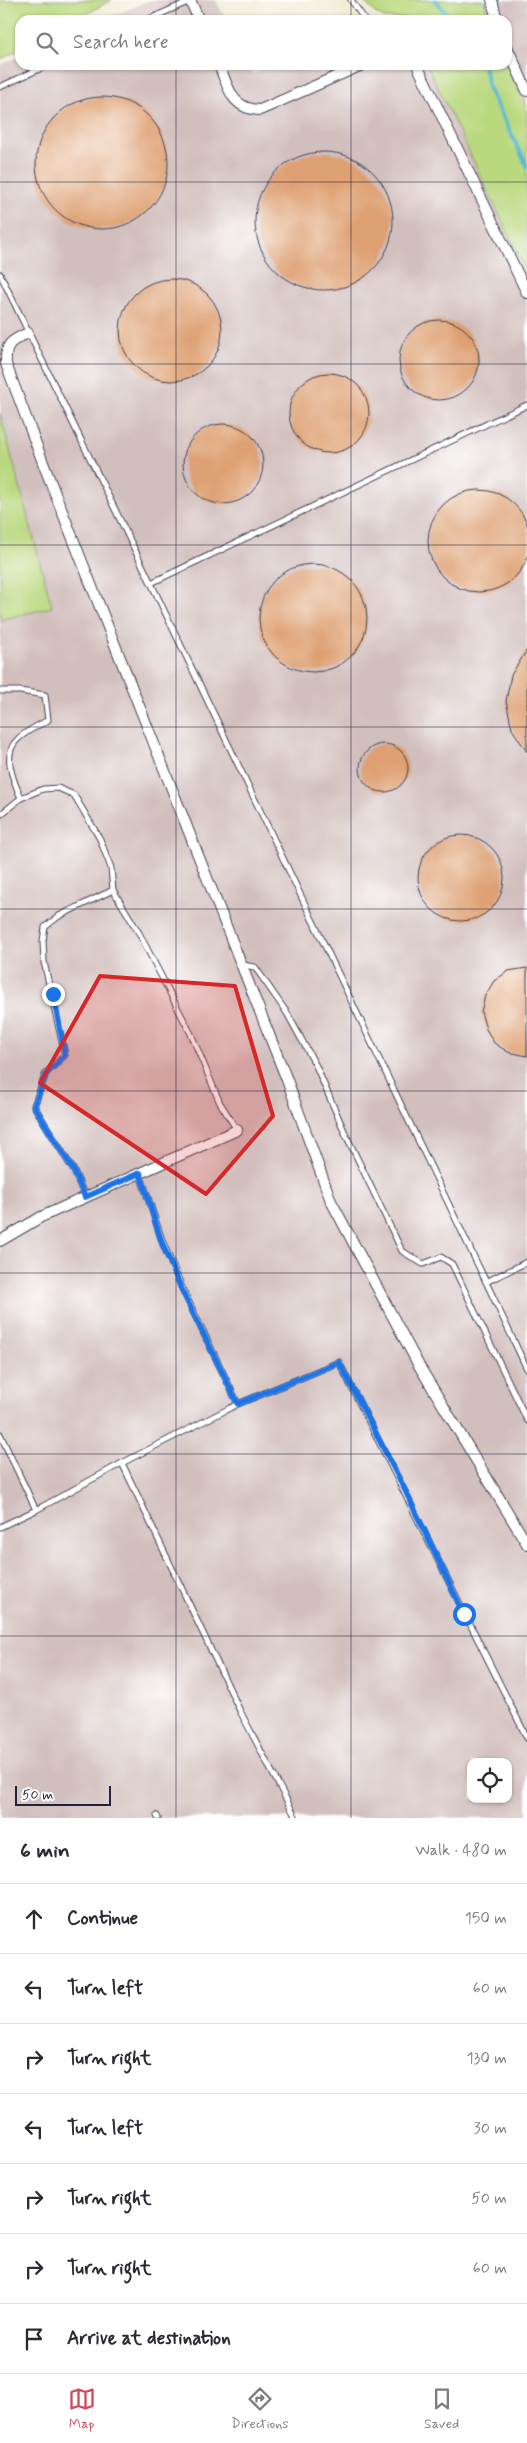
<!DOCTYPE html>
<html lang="en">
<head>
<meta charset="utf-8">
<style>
	:root { --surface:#fff; --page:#f2f2f3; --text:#2b2b33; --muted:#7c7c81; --line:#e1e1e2; --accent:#d1495b }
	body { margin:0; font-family:Mynerve,sans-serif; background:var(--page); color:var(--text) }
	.controls { position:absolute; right:15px; bottom:15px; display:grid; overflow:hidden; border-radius:10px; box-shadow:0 1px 4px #0004 }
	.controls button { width:45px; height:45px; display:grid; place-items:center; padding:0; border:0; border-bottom:1px solid var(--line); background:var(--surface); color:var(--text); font:25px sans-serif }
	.scale { position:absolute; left:15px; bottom:12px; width:96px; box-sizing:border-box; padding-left:5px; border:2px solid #22223b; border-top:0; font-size:14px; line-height:18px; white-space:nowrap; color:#22223b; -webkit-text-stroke:4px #fff; paint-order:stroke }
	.stop { position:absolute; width:15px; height:15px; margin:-11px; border:4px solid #1a73e8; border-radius:50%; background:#fff }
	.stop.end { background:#1a73e8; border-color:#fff; box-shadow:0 1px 5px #0008 }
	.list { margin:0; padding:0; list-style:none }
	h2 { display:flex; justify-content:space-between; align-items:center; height:65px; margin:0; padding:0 20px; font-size:21px }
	h2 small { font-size:16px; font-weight:400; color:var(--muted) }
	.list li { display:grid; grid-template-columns:32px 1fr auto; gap:15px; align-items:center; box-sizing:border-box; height:70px; padding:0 20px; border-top:1px solid var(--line) }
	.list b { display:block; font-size:19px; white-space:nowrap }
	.list em { font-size:16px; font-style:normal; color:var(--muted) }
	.icon { flex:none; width:28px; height:28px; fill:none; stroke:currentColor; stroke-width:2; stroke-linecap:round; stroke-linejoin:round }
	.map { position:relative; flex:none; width:527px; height:1818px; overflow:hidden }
	.search { position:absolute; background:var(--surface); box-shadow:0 1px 4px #0004; left:15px; right:15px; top:15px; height:55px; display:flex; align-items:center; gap:12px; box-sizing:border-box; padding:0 18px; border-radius:15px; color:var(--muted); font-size:19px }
	.sheet { height:555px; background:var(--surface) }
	nav { display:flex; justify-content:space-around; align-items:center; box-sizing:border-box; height:70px; border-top:1px solid var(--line); background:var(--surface); font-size:14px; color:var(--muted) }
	nav a { display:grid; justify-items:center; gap:2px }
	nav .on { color:var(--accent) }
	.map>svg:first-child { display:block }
	.industrial { fill:#d1bfbd; fill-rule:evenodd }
	.green { fill:#bad87e; stroke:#6e7d5c }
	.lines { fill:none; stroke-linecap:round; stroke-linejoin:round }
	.stream { stroke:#52bad0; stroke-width:4 }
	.building { fill:#dea072 }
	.lane-casing { stroke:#414052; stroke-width:7 }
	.street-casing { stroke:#414052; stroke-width:12 }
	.lane { stroke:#fff; stroke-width:5 }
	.street { stroke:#fff; stroke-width:10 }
	.route { stroke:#1a73e8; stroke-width:6 }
	.marked { fill:#d62828; fill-opacity:0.2; stroke:#d62828; stroke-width:4; stroke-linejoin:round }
	.grid { fill:none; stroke:#22223b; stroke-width:1; stroke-opacity:0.55 }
</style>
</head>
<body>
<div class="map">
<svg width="527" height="1818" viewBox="0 0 527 1818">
	<rect width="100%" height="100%" fill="#fff"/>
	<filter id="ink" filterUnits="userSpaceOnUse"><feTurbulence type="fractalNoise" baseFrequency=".02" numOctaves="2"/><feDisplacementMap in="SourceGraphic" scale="10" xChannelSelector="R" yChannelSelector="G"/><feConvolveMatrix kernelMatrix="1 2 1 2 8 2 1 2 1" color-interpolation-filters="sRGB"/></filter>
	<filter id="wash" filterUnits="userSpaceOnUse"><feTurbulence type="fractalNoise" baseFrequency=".0096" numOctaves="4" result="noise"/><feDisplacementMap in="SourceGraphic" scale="20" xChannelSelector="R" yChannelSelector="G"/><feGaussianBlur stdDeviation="1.12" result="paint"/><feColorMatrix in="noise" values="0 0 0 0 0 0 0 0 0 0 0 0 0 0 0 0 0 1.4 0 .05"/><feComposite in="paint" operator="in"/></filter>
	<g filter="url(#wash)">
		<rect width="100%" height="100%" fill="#f2ecd6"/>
		<g class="industrial">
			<polygon points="150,0 216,0 226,20 104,20"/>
			<polygon points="433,0 527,0 527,196 464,65 507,65 507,20 443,20"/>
			<path d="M 20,56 L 20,65 L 248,65 L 253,74 L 274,65 L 437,65 L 527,250 L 527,1818 L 0,1818 L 0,65 ZM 471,1762 L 508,1762 L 508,1799 L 471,1799 Z"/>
		</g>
		<g class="green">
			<polygon points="0,0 112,0 75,20 20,20 20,49 0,60"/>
			<polygon points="363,0 484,0 489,20 384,18 375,13"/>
			<polygon points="427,65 507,65 527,108 527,272"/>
			<polygon points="0,413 52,607 0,620"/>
		</g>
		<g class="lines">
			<g class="stream">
				<polyline points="435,0 452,20"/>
				<polyline points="484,65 488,87 527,166"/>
			</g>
		</g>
		<g id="blocks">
			<g class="building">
				<circle cx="102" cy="163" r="66"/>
				<circle cx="324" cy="221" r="69"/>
				<circle cx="171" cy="330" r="51"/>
				<circle cx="439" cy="360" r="40"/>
				<circle cx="329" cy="413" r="40"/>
				<circle cx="223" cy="464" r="40"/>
				<circle cx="479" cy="541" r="51"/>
				<circle cx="313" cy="618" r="54"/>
				<polygon points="527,650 527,752 512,729 506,701 511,675"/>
				<circle cx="384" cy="768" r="24"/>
				<circle cx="461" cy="878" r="43"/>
				<polygon points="527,968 527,1056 508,1052 494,1043 486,1029 481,1012 485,996 494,981 508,971"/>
			</g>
		</g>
	</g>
	<g filter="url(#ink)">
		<use href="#blocks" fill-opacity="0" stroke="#414052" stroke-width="1"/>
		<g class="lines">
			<g class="lane-casing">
				<g id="lane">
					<polyline points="351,0 365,20"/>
					<polyline points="147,20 190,1"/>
					<polyline points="0,87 48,65"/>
					<polyline points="0,274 151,583 486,1282 527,1262"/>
					<polyline points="151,583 527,405"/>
					<path d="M 0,691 L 20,691 L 45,695 L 48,720 C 38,726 26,731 18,739 C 1,754 14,782 21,798 L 43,789 L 58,788 L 74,795 L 100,839 L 111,868 L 113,890 L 139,933 L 191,1034 L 220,1103 L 237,1130"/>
					<polyline points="0,815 21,798"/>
					<polyline points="242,965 255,967 287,1013 316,1066 345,1133 402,1251 423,1264 441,1257 452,1264 527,1420"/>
					<polyline points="85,1197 74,1171 34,1106 46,1073 65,1055 44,962 43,941 45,927 59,916 113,890"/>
					<polyline points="486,1282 527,1369"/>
					<polyline points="238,1404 339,1362 527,1738"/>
					<polyline points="0,1434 36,1510 0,1527"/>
					<polyline points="122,1463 240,1711 296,1818"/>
					<polyline points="36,1510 122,1463 238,1404 183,1290 163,1243 140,1174"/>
					<polyline points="157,1816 158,1818"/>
				</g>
			</g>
			<g class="street-casing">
				<g id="street">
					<polyline points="190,0 199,20"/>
					<polyline points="492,0 497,20"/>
					<polyline points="507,47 527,91"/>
					<path d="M 219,65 C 229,88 231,109 260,110 L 362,65"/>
					<polyline points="417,65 527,293"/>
					<path d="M 28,333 C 10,341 5,344 6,364 L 45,468 L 287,1080 L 331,1201 L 418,1364 L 527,1544"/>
					<polyline points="0,1241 41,1217 237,1130"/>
				</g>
			</g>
			<use href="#lane" class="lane"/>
			<use href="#street" class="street"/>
		</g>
	</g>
	<g class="lines" filter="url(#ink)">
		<polyline class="route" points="53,994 65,1055 46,1074 34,1106 74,1171 85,1197 140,1173 162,1243 182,1290 238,1404 339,1362 406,1492 464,1614"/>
	</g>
	<path class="marked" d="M 100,976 L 235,986 L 273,1116 L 206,1194 L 40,1083 Z"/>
	<path class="grid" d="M 176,0 L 176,20M 351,0 L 351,20M 176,65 L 176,1818M 351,65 L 351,1818M 0,182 L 527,182M 0,364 L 527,364M 0,545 L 527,545M 0,727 L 527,727M 0,909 L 527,909M 0,1091 L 527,1091M 0,1273 L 527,1273M 0,1454 L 527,1454M 0,1636 L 527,1636"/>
</svg>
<div class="controls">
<button><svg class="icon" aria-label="locate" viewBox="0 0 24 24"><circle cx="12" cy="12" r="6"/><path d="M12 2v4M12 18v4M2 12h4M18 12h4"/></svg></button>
</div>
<div class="scale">50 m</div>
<div class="stop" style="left:464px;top:1614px"></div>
<div class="stop end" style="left:53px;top:994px"></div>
<div class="search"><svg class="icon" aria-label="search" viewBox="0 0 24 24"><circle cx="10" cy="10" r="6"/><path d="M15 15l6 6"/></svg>Search here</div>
</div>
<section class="sheet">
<h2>6 min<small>Walk · 480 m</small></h2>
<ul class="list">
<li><svg class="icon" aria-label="ahead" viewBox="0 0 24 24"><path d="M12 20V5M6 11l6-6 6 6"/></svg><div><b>Continue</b></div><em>150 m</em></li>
<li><svg class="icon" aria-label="left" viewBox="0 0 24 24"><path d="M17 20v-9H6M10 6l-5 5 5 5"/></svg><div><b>Turn left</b></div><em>60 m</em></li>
<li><svg class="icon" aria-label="right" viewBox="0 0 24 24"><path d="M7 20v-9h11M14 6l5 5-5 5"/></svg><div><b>Turn right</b></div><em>130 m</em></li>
<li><svg class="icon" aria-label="left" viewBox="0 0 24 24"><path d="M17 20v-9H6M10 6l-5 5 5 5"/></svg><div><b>Turn left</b></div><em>30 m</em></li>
<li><svg class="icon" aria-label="right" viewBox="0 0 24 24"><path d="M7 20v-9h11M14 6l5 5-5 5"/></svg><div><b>Turn right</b></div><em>50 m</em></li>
<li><svg class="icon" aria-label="right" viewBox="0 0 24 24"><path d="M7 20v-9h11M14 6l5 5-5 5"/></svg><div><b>Turn right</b></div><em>60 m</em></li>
<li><svg class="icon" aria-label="arrive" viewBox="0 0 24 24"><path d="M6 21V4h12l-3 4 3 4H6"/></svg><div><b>Arrive at destination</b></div></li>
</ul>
</section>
<nav>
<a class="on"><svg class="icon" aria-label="map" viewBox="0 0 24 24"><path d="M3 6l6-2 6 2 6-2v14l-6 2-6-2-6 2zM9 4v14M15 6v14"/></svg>Map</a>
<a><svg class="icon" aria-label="directions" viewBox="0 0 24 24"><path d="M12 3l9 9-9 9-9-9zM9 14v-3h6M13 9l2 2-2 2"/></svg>Directions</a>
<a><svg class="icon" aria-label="saved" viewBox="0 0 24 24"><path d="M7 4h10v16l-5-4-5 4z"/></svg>Saved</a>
</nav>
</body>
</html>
